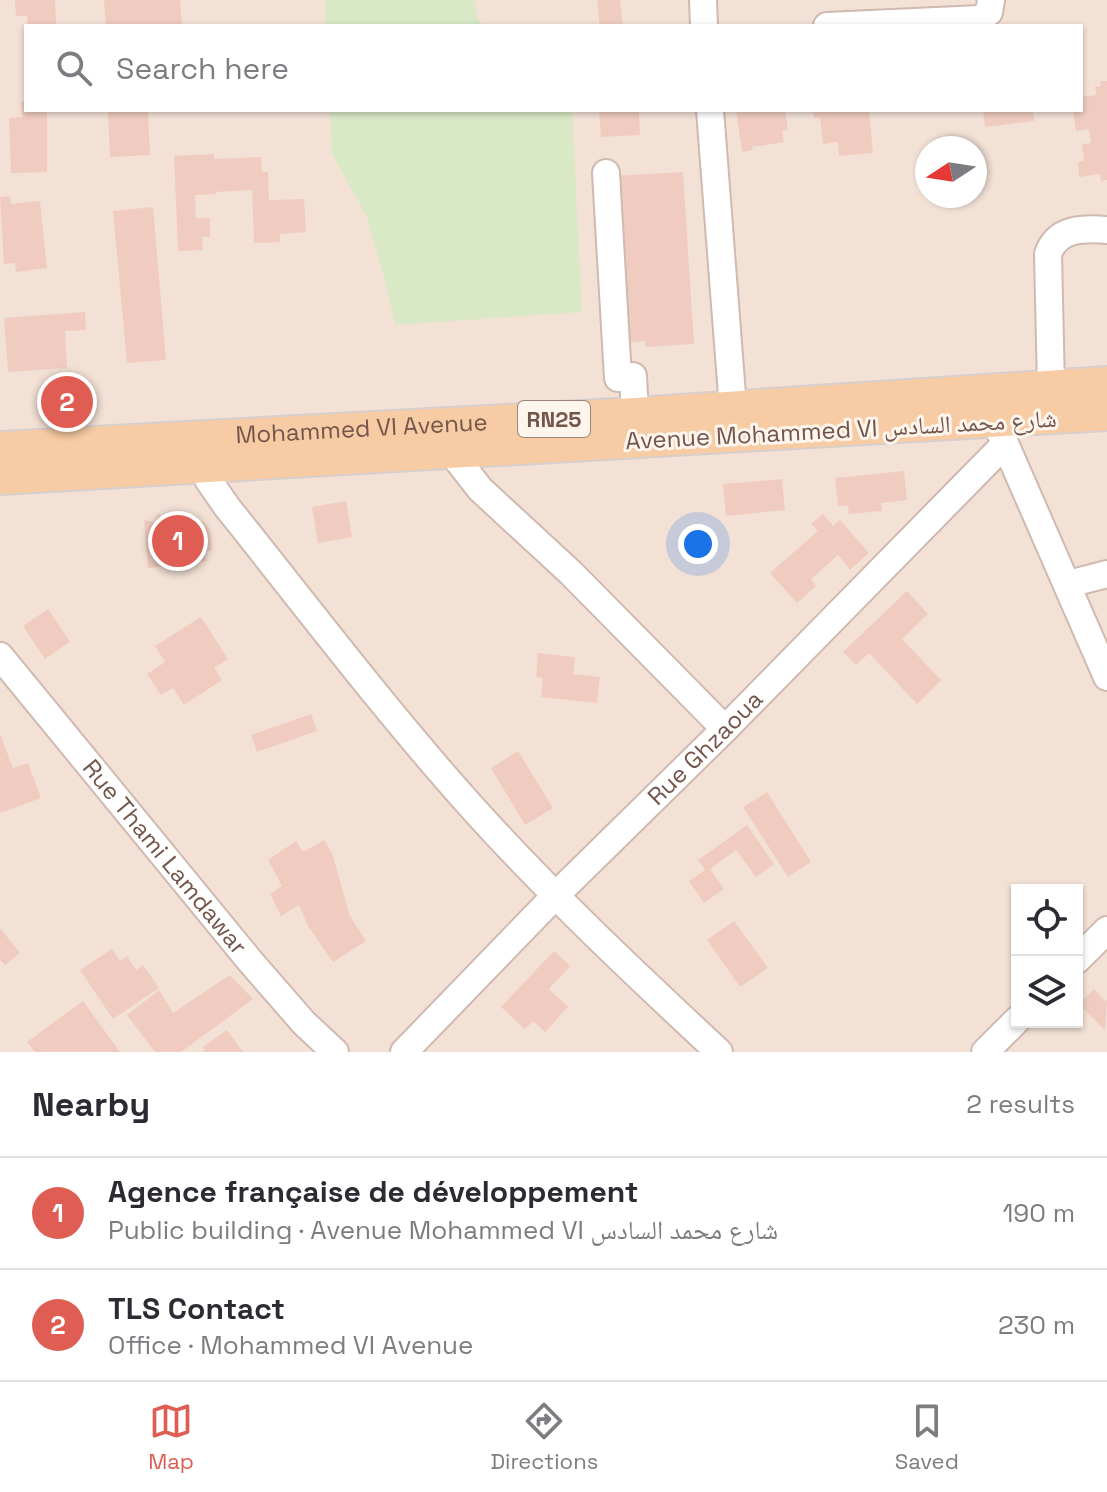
<!DOCTYPE html>
<html lang="en">
<head>
<meta charset="utf-8">
<style>
	:root { --surface:#fff; --page:#f7f7f7; --text:#2b2b33; --muted:#7c7c81; --line:#e1e1e2; --accent:#df5d52 }
	body { margin:0; font-family:"Space Grotesk","Noto Naskh Arabic",sans-serif; background:var(--page); color:var(--text) }
	.controls { position:absolute; right:24px; bottom:24px; display:grid; overflow:hidden; border-radius:0px; box-shadow:0 2px 6px #0004 }
	.controls button { width:72px; height:72px; display:grid; place-items:center; padding:0; border:0; border-bottom:2px solid var(--line); background:var(--surface); color:var(--text); font:40px sans-serif }
	.compass { position:absolute; left:915px; top:136px; width:72px; height:72px; border-radius:50%; background:var(--surface); box-shadow:0 2px 6px #0004; rotate:258deg }
	.you { position:absolute; left:698px; top:544px; width:28px; height:28px; margin:-20px; border:6px solid #fff; border-radius:50%; background:#1a73e8; box-shadow:0 0 0 12px #1a73e833 }
	.badge { display:grid; place-items:center; width:52px; height:52px; border-radius:50%; background:var(--accent); color:#fff; font-size:26px; font-weight:700 }
	.pin { position:absolute; translate:-50% -50%; border:4px solid #fff; box-shadow:0 2px 8px #0006 }
	.list { margin:0; padding:0; list-style:none }
	h2 { display:flex; justify-content:space-between; align-items:center; height:104px; margin:0; padding:0 32px; font-size:34px }
	h2 small { font-size:26px; font-weight:400; color:var(--muted) }
	.list li { display:grid; grid-template-columns:52px 1fr auto; gap:24px; align-items:center; box-sizing:border-box; height:112px; padding:0 32px; border-top:2px solid var(--line) }
	.list b { display:block; font-size:30px; white-space:nowrap }
	.list p { margin:0; font-size:26px; white-space:nowrap; color:var(--muted) }
	.list em { font-size:26px; font-style:normal; color:var(--muted) }
	.icon { flex:none; width:44px; height:44px; fill:none; stroke:currentColor; stroke-width:2; stroke-linecap:round; stroke-linejoin:round }
	.map { position:relative; flex:none; width:1107px; height:1052px; overflow:hidden }
	.search { position:absolute; background:var(--surface); box-shadow:0 2px 6px #0004; left:24px; right:24px; top:24px; height:88px; display:flex; align-items:center; gap:20px; box-sizing:border-box; padding:0 28px; border-radius:0px; color:var(--muted); font-size:30px }
	.sheet { height:328px; background:var(--surface) }
	nav { display:flex; justify-content:space-around; align-items:center; box-sizing:border-box; height:112px; border-top:2px solid var(--line); background:var(--surface); font-size:22px; color:var(--muted) }
	nav a { display:grid; justify-items:center; gap:4px }
	nav .on { color:var(--accent) }
	.map>svg:first-child { display:block }
	.residential { fill:#f3e1d6; fill-rule:evenodd }
	.green { fill:#d9e9c6 }
	.building { fill:#f0ccc0 }
	.lines { fill:none; stroke-linecap:round; stroke-linejoin:round }
	.minor-casing { stroke:#cfb9b0; stroke-width:30 }
	.major-casing { stroke:#d8cfcd; stroke-width:36 }
	.minor { stroke:#fff; stroke-width:26 }
	.major { stroke:#f7cba3; stroke-width:32 }
	.labels { text-anchor:middle; stroke-width:6; stroke-linejoin:round; paint-order:stroke }
	.shield { fill:#fef5ed; stroke:#9d857c; stroke-width:2 }
	.shield-label { font-size:22px; font-weight:bold; fill:#74554c }
	.street-label { font-size:24px; fill:#74554c; stroke:#fef5ed }
</style>
</head>
<body>
<div class="map">
<svg width="1107" height="1052" viewBox="0 0 1107 1052">
	<rect width="100%" height="100%" fill="#fbf0e7"/>
	<path class="residential" d="M 0,0 L 1107,0 L 1107,1052 L 0,1052 ZM 26,26 L 1081,26 L 1081,110 L 26,110 ZM 927,148 L 975,148 L 975,196 L 927,196 ZM 1017,890 L 1077,890 L 1077,1022 L 1017,1022 Z"/>
	<g class="green">
		<polygon points="325,0 475,0 477,18 483,26 326,26"/>
		<polygon points="330,110 572,110 582,312 395,325 385,280 366,215 332,154"/>
	</g>
	<g class="building">
		<polygon points="15,0 55,0 56,24 28,26 27,16 16,16"/>
		<polygon points="104,0 180,0 182,26 106,26"/>
		<polygon points="597,0 620,0 623,26 600,26"/>
		<polygon points="1100,81 1107,81 1107,180 1101,181 1100,174 1079,177 1078,162 1084,161 1082,144 1091,143 1089,129 1076,131 1073,110 1081,110 1081,97 1096,95 1095,87 1101,86"/>
		<polygon points="26,101 26,110 47,110 47,172 11,173 9,118 22,117 21,102"/>
		<polygon points="108,110 148,110 150,155 110,157"/>
		<polygon points="599,110 639,110 640,135 601,137"/>
		<polygon points="736,110 785,110 788,130 782,131 784,142 752,147 753,150 742,152"/>
		<polygon points="813,110 869,110 873,153 839,156 838,142 823,144 820,118 814,118"/>
		<polygon points="983,110 1033,110 1034,121 985,127"/>
		<polygon points="214,154 214,159 261,157 262,172 268,172 269,200 304,199 306,232 280,234 280,242 254,243 252,190 216,192 216,194 195,195 196,218 210,218 210,237 202,237 203,250 178,251 174,156"/>
		<polygon points="683,172 694,344 645,347 645,341 624,343 614,176"/>
		<polygon points="10,196 11,204 40,201 47,268 16,272 15,263 4,264 0,197"/>
		<polygon points="153,207 166,360 127,363 113,211"/>
		<polygon points="85,312 86,330 65,331 67,368 8,372 4,318"/>
		<polygon points="904,471 907,500 881,503 882,511 849,514 848,506 838,506 835,478"/>
		<polygon points="782,479 785,510 726,516 723,484"/>
		<polygon points="346,501 352,537 318,543 312,507"/>
		<polygon points="157,514 174,520 188,518 189,523 203,521 210,531 212,550 204,552 207,561 148,568 144,520 155,522"/>
		<polygon points="823,514 833,526 840,520 869,553 850,570 838,555 811,579 816,586 797,603 770,573 818,531 811,524"/>
		<polygon points="907,591 928,614 902,639 941,680 917,704 869,653 856,665 843,652"/>
		<polygon points="48,609 70,642 45,659 23,626"/>
		<polygon points="201,617 228,659 214,668 222,680 184,705 173,688 161,695 147,674 165,662 155,646"/>
		<polygon points="538,653 575,657 573,674 600,677 597,703 541,697 543,678 536,677"/>
		<polygon points="311,714 317,731 257,752 251,735"/>
		<polygon points="0,734 13,768 28,763 41,798 0,813"/>
		<polygon points="518,751 553,808 525,825 491,768"/>
		<polygon points="767,792 811,862 788,877 743,807"/>
		<polygon points="747,825 774,864 756,877 736,850 710,869 724,889 704,903 689,881 705,870 698,860"/>
		<polygon points="324,840 332,853 350,916 366,941 333,962 308,926 299,905 281,916 270,894 282,886 268,860 296,841 303,852"/>
		<polygon points="734,921 768,968 740,987 707,940"/>
		<polygon points="0,928 20,953 5,965 0,960"/>
		<polygon points="112,949 120,961 127,956 136,970 143,965 159,988 113,1019 80,970"/>
		<polygon points="554,951 570,966 549,989 568,1007 545,1032 533,1021 525,1029 501,1007"/>
		<polygon points="230,975 253,999 181,1052 155,1052 127,1015 159,990 173,1013"/>
		<polygon points="1094,989 1105,1001 1107,1000 1105,1030 1079,1004"/>
		<polygon points="83,1001 120,1052 35,1052 27,1042"/>
		<polygon points="227,1030 243,1052 202,1052 205,1050 203,1047"/>
	</g>
	<g class="lines">
		<g class="minor-casing">
			<g id="minor">
				<polyline points="703,0 704,26"/>
				<polyline points="827,26 980,19 989,12 991,0"/>
				<polyline points="710,110 733,408"/>
				<polyline points="606,173 618,378 633,376 635,414"/>
				<path d="M 1051,387 L 1048,254 C 1057,228 1083,228 1107,230"/>
				<polyline points="1000,432 1107,677"/>
				<polyline points="452,453 480,489 571,573 725,729"/>
				<path d="M 204,468 L 209,481 L 227,507 C 307,607 384,709 469,804 C 547,891 633,972 719,1052"/>
				<polyline points="1068,584 1107,574"/>
				<path id="s1" d="M 0,656 L 250,961 L 304,1023 L 335,1052"/>
				<polyline points="1077,960 1107,930"/>
				<path id="s2" d="M 404,1052 L 555,896 L 725,729 L 1005,444"/>
				<polyline points="985,1052 1017,1020"/>
			</g>
		</g>
		<g class="major-casing">
			<g id="major">
				<path id="s3" d="M 0,448 L 635,414 L 1107,383"/>
				<polyline points="0,478 1107,414"/>
			</g>
		</g>
		<use href="#minor" class="minor"/>
		<use href="#major" class="major"/>
	</g>
	<g class="labels">
		<rect class="shield" x="518" y="401" width="72" height="36" rx="6"/>
		<g class="shield-label">
			<text x="554" y="427">RN25</text>
		</g>
		<g class="street-label">
			<text dy="8" stroke="none"><textPath href="#s3" startOffset="362">Mohammed VI Avenue</textPath></text>
			<text transform="translate(841 430) rotate(-3)" y="8">Avenue Mohammed VI شارع محمد السادس</text>
			<text dy="8" stroke="none"><textPath href="#s2" startOffset="428">Rue Ghzaoua</textPath></text>
			<text dy="8" stroke="none"><textPath href="#s1" startOffset="260">Rue Thami Lamdawar</textPath></text>
		</g>
	</g>
</svg>
<div class="controls">
<button><svg class="icon" aria-label="locate" viewBox="0 0 24 24"><circle cx="12" cy="12" r="6"/><path d="M12 2v4M12 18v4M2 12h4M18 12h4"/></svg></button>
<button><svg class="icon" aria-label="layers" viewBox="0 0 24 24"><path d="M12 4l9 5-9 5-9-5zM3 14l9 5 9-5"/></svg></button>
</div>
<svg class="compass" viewBox="-18 -18 36 36"><path d="M0-13l5 13h-10z" fill="#e53935"/><path d="M0 13l5-13h-10z" fill="#7c7c81"/></svg>
<div class="you"></div>
<div class="pin badge" style="left:178px;top:541px">1</div>
<div class="pin badge" style="left:67px;top:402px">2</div>
<div class="search"><svg class="icon" aria-label="search" viewBox="0 0 24 24"><circle cx="10" cy="10" r="6"/><path d="M15 15l6 6"/></svg>Search here</div>
</div>
<section class="sheet">
<h2>Nearby<small>2 results</small></h2>
<ul class="list">
<li><span class="badge">1</span><div><b>Agence française de développement</b><p>Public building · Avenue Mohammed VI شارع محمد السادس</p></div><em>190 m</em></li>
<li><span class="badge">2</span><div><b>TLS Contact</b><p>Office · Mohammed VI Avenue</p></div><em>230 m</em></li>
</ul>
</section>
<nav>
<a class="on"><svg class="icon" aria-label="map" viewBox="0 0 24 24"><path d="M3 6l6-2 6 2 6-2v14l-6 2-6-2-6 2zM9 4v14M15 6v14"/></svg>Map</a>
<a><svg class="icon" aria-label="directions" viewBox="0 0 24 24"><path d="M12 3l9 9-9 9-9-9zM9 14v-3h6M13 9l2 2-2 2"/></svg>Directions</a>
<a><svg class="icon" aria-label="saved" viewBox="0 0 24 24"><path d="M7 4h10v16l-5-4-5 4z"/></svg>Saved</a>
</nav>
</body>
</html>
